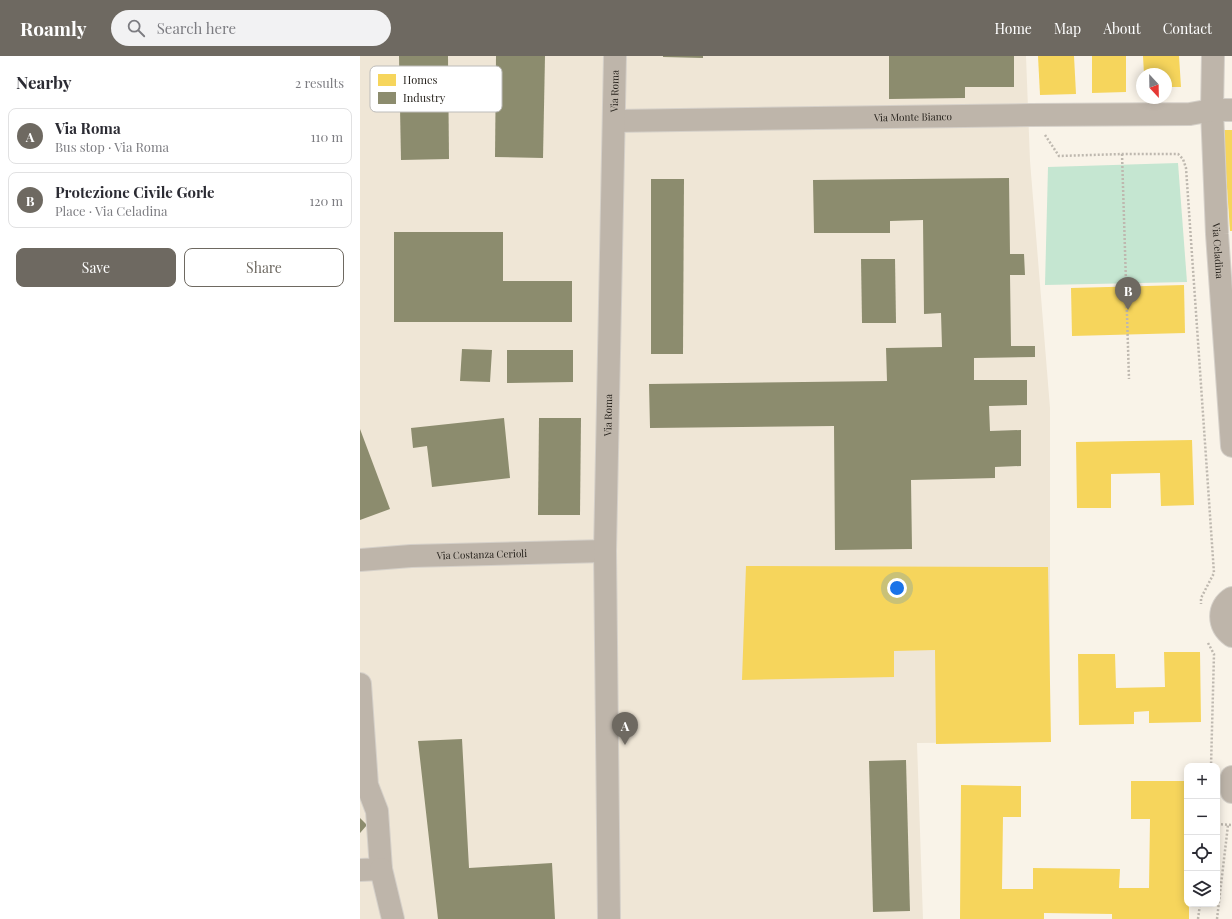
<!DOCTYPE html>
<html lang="en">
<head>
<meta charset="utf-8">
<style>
	:root { --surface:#fff; --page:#f2f2f3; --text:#2b2b33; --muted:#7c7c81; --line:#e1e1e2; --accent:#6e6961 }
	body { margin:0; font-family:"Playfair Display",serif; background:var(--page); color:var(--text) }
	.controls { position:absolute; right:12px; bottom:12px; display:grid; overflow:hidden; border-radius:8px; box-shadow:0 2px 10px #0003 }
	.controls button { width:36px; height:36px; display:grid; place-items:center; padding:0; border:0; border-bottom:1px solid var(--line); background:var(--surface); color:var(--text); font:20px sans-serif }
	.compass { position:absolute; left:776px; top:12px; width:36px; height:36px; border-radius:50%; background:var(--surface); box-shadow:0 2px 10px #0003; rotate:158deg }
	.you { position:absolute; left:537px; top:532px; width:14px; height:14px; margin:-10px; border:3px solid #fff; border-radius:50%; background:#1a73e8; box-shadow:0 0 0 6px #1a73e833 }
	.badge { display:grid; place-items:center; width:26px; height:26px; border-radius:50%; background:var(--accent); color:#fff; font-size:13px; font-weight:700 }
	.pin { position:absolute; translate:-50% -33px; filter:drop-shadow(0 1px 2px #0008) }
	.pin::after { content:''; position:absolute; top:21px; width:14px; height:12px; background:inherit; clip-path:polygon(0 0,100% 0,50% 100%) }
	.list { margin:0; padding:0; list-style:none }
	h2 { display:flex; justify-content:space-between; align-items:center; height:52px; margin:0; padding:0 16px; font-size:17px }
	h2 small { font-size:13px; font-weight:400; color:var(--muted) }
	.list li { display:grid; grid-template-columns:26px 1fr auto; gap:12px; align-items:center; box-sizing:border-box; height:56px; margin:0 8px 8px; padding:0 8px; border:1px solid var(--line); border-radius:8px }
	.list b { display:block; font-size:15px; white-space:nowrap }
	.list p { margin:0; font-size:13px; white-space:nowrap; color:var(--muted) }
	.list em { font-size:13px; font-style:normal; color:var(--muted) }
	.actions { display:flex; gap:8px; padding:12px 16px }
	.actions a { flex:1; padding:9px 0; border:1px solid var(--accent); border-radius:8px; text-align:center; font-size:14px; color:var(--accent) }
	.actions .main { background:var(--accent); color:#fff }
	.icon { flex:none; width:22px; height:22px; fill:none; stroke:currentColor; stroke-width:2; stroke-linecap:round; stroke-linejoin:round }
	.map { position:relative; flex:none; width:872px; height:863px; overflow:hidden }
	header { display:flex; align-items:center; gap:24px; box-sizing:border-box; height:56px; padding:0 20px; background:var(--accent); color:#fff }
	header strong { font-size:19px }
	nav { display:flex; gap:22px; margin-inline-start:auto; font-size:14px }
	.search { width:280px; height:36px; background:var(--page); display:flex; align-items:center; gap:10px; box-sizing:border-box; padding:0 14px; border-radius:22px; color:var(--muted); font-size:15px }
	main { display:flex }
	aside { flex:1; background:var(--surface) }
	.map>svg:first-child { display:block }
	.industrial { fill:#efe6d6 }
	.green { fill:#c5e6d1 }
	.homes { fill:#f6d55c }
	.industry { fill:#8c8c6e }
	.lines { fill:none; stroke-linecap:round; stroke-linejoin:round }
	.minor-casing { stroke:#d5d0c9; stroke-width:24 }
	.path { stroke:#beb8af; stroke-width:2.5; stroke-dasharray:2 2; stroke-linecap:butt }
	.minor { stroke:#beb5aa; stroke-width:22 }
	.labels { text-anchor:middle; stroke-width:4; stroke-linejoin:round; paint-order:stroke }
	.street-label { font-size:10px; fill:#231f19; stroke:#fff }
	.key { fill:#fff; stroke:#bdbcba; stroke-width:1 }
	.key-label { font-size:11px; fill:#231f19 }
</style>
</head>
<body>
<header>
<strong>Roamly</strong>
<div class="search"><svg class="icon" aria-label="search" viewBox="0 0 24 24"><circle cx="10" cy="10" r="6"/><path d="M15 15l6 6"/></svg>Search here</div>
<nav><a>Home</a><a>Map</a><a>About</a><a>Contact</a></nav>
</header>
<main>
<aside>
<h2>Nearby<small>2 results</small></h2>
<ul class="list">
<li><span class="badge">A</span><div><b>Via Roma</b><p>Bus stop · Via Roma</p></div><em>110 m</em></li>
<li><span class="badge">B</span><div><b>Protezione Civile Gorle</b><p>Place · Via Celadina</p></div><em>120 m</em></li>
</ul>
<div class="actions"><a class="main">Save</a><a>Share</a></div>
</aside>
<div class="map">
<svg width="872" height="863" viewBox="0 0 872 863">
	<rect width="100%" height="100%" fill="#f9f3e8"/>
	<polygon class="industrial" points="0,0 666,0 670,105 690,352 690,686 557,687 563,863 0,863"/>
	<polygon class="green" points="818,107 827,226 685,229 688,111"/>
	<g class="homes">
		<polygon points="678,0 714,0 716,38 680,39"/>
		<polygon points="732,0 766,0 766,36 732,37"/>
		<polygon points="783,0 819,0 821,31 806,31 806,18 784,18"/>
		<polygon points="863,74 872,74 872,175 870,175"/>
		<polygon points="824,229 825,277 712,280 711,232"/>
		<polygon points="832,384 834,449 801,450 800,417 751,418 751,452 717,452 716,386"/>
		<polygon points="386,510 688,511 691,686 576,688 575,594 534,595 534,621 382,624"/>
		<polygon points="804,596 840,596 841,666 789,667 789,655 774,656 774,668 719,669 718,598 755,598 756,632 805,631"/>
		<polygon points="771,725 827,725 827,848 829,848 829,863 752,863 752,858 684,857 684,863 600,863 601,729 661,730 661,761 643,761 642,833 673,833 673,812 760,813 759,832 789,832 790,763 771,763"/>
	</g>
	<g class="industry">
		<polygon points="39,0 88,0 89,103 41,104"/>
		<polygon points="136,0 185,0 183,102 135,101"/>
		<polygon points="303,0 343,0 343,2 303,1"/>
		<polygon points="529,0 654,0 654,31 605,31 605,42 529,43"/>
		<polygon points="649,122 650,198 664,198 665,219 650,219 651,290 675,290 675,301 614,302 614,324 667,324 667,349 629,350 630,375 661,374 661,410 635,411 635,422 551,424 552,493 475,494 474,370 290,372 289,328 527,325 526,292 582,291 581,257 564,258 563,164 530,165 530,177 454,177 453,124"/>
		<polygon points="291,123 324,123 323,298 291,298"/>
		<polygon points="34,176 143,176 143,225 212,225 212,266 34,266"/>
		<polygon points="501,203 535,203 536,267 502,267"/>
		<polygon points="102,293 132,294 130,326 100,325"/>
		<polygon points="147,294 213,294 213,326 147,327"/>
		<polygon points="144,362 150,422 72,431 67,390 53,392 51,372"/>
		<polygon points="179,362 221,362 220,459 178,459"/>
		<polygon points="0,373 30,453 0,464"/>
		<polygon points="102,683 109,812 192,807 195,863 78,863 58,685"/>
		<polygon points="546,704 550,855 513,856 509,705"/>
		<polygon points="0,762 7,769 0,777"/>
	</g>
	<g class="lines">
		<g class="minor-casing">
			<g id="minor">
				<path id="s1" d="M 853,0 L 852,54 L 857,178 L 872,390"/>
				<path id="s2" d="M 254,65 L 671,59 L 830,58 L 852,54 L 872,54"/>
				<path id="s3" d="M 0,504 L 51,500 L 245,495"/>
				<path d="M 872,542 C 857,551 858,570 872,580"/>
				<polyline points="0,628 7,729 17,755 21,813 0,814"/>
				<polyline points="872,736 872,721"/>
				<polyline points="21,813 33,863"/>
				<path id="s4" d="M 249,863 L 245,495 L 255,0"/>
			</g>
		</g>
		<g class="path">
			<polyline points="685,79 699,100 762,98 818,98 823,103 826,112 854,517 841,542 841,548"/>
			<polyline points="762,98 769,323"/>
			<polyline points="848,587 854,598 851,710"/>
			<polyline points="857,768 872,769"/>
			<polyline points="838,863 840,848"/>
			<polyline points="857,863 868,769"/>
		</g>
		<use href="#minor" class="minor"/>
	</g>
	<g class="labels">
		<g class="street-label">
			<text dy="4" stroke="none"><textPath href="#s4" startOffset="828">Via Roma</textPath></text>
			<text dy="4" stroke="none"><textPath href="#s2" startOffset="299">Via Monte Bianco</textPath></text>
			<text dy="4" stroke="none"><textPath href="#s1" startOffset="195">Via Celadina</textPath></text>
			<text dy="4" stroke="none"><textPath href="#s4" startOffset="504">Via Roma</textPath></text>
			<text dy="4" stroke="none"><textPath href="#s3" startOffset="122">Via Costanza Cerioli</textPath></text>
		</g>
	</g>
	<rect x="10" y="10" width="132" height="46" rx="6" class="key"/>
	<rect x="18" y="18" width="18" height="12" fill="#f6d55c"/>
	<rect x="18" y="36" width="18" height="12" fill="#8c8c6e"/>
	<g class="key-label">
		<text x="43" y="28">Homes</text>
		<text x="43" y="46">Industry</text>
	</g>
</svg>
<div class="controls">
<button>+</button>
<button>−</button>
<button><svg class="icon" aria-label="locate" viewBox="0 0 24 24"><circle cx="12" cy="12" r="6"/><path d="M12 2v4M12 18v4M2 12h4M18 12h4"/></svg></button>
<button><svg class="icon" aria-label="layers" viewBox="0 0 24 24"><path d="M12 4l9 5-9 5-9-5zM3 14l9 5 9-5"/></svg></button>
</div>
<svg class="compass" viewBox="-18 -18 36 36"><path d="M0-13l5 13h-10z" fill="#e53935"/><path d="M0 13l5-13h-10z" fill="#7c7c81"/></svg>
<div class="you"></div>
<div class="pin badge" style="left:265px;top:689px">A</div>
<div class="pin badge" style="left:768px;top:254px">B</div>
</div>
</main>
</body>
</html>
